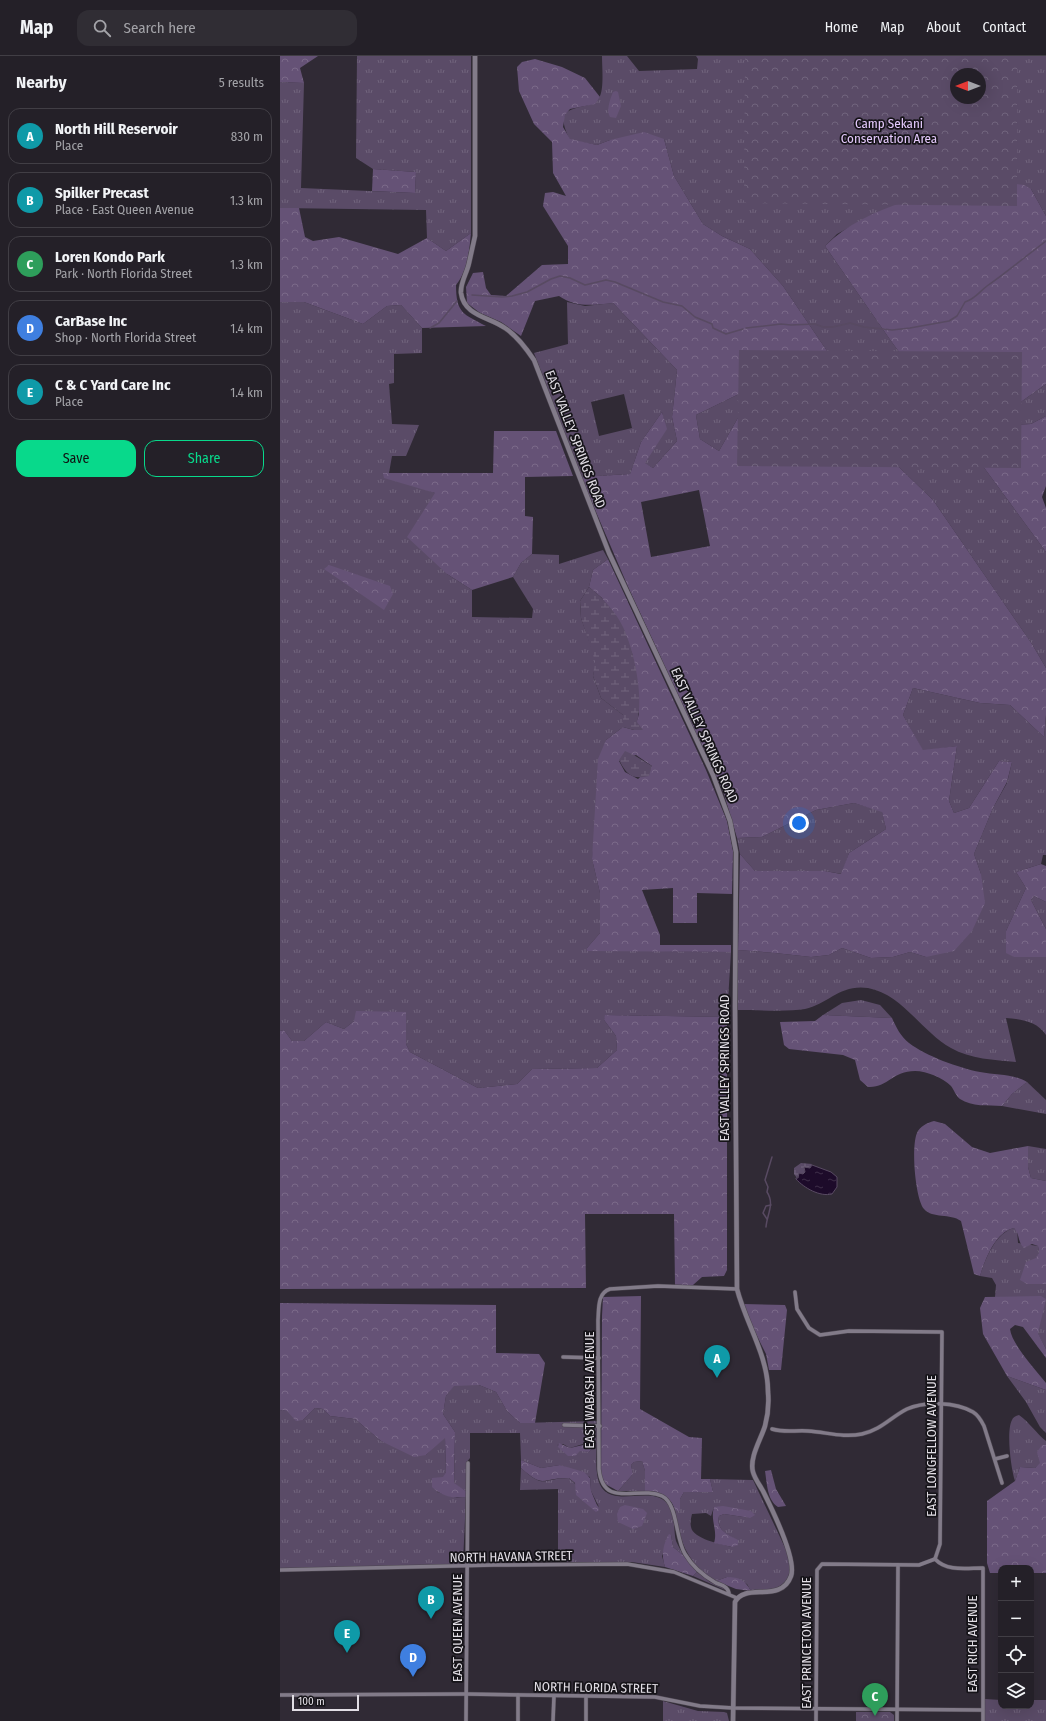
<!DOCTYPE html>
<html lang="en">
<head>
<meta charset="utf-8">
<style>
	:root { --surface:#242028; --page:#302d34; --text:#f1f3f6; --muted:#a3a3a8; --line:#413e45; --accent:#08d98b }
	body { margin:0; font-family:"Fira Sans Condensed",sans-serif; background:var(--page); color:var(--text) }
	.controls { position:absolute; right:12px; bottom:12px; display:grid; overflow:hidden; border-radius:8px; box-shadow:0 4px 16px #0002 }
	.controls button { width:36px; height:36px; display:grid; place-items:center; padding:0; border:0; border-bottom:1px solid var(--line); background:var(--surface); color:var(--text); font:20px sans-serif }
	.compass { position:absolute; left:670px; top:12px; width:36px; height:36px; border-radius:50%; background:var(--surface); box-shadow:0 4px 16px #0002; rotate:270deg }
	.scale { position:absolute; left:12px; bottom:10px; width:67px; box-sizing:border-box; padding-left:4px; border:2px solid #e2dee5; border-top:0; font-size:11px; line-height:14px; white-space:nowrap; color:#e2dee5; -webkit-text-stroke:3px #161419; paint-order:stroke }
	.you { position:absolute; left:519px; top:767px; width:14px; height:14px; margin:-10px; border:3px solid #fff; border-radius:50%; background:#1a73e8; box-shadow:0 0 0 6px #1a73e833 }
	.badge { display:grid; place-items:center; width:26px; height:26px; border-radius:50%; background:var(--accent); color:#fff; font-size:13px; font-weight:700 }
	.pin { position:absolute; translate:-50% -33px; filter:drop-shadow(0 1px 2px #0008) }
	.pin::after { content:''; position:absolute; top:21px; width:14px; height:12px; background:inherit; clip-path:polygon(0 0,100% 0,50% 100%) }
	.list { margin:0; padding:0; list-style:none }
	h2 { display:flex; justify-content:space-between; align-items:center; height:52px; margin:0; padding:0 16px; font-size:17px }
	h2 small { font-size:13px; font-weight:400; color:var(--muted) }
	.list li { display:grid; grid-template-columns:26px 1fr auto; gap:12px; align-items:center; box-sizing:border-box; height:56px; margin:0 8px 8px; padding:0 8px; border:1px solid var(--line); border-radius:12px }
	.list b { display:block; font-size:15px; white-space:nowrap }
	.list p { margin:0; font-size:13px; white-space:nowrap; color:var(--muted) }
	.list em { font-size:13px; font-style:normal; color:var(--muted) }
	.actions { display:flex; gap:8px; padding:12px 16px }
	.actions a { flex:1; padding:9px 0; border:1px solid var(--accent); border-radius:12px; text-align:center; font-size:14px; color:var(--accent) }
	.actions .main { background:var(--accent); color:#111 }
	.icon { flex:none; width:22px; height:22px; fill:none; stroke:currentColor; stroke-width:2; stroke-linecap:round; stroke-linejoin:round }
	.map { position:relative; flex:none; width:766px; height:1665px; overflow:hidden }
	header { display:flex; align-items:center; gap:24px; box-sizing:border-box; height:56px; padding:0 20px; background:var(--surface); border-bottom:1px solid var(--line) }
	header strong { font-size:19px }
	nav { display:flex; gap:22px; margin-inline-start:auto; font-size:14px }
	.search { width:280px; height:36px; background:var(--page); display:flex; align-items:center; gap:10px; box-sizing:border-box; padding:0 14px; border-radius:12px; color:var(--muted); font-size:15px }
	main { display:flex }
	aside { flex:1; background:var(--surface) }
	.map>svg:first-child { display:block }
	.grass { fill:url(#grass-tufts); fill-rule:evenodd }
	.forest { fill:url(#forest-crowns); fill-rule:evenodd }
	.wetland { fill:url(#wetland-marsh) }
	.park { fill:url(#park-crowns); fill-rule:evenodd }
	.water { fill:url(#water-ripples); stroke:#584a62 }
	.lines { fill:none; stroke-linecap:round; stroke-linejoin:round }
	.stream { stroke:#584a62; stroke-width:1.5 }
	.minor-casing { stroke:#4d4751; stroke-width:4.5 }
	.tertiary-casing { stroke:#4d4751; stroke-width:5.5 }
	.minor { stroke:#827b89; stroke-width:3.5 }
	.tertiary { stroke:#827b89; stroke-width:4.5 }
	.labels { text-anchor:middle; stroke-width:3.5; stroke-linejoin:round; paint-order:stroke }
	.park-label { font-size:13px; fill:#e5cafd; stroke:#161419 }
	.street-label { font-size:13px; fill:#e2dee5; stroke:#161419 }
</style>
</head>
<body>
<header>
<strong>Map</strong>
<div class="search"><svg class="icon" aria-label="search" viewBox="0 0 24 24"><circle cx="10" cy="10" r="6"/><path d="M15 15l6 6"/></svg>Search here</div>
<nav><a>Home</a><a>Map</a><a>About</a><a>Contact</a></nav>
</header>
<main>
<aside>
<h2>Nearby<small>5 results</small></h2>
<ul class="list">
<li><span class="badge" style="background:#0f9aa8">A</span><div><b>North Hill Reservoir</b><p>Place</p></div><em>830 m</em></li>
<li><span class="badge" style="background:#0f9aa8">B</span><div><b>Spilker Precast</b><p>Place · East Queen Avenue</p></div><em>1.3 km</em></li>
<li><span class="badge" style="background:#2e9e5b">C</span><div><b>Loren Kondo Park</b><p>Park · North Florida Street</p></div><em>1.3 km</em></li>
<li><span class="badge" style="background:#3f7fe0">D</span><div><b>CarBase Inc</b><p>Shop · North Florida Street</p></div><em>1.4 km</em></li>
<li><span class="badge" style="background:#0f9aa8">E</span><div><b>C &amp; C Yard Care Inc</b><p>Place</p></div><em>1.4 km</em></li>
</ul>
<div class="actions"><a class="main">Save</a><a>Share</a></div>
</aside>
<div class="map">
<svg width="766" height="1665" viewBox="0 0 766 1665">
	<defs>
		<pattern id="grass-tufts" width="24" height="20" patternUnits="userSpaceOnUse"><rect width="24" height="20" fill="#5a4b67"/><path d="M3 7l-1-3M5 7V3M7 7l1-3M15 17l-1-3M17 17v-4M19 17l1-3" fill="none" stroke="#71647d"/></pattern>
		<pattern id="forest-crowns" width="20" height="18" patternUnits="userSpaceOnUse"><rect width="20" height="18" fill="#655276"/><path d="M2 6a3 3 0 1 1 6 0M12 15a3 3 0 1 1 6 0" fill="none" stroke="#7b6a89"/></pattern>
		<pattern id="wetland-marsh" width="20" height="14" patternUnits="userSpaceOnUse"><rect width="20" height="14" fill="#5a4b67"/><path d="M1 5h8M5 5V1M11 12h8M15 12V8" fill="none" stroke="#71647d"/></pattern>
		<pattern id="park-crowns" width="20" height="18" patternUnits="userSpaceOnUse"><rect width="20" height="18" fill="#5a4b67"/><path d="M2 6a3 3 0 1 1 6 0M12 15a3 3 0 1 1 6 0" fill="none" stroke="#71647d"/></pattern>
		<pattern id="water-ripples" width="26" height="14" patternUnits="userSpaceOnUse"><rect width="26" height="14" fill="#1d0b2a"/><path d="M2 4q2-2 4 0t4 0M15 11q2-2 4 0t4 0" fill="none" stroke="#3e2e49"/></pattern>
	</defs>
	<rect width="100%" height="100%" fill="#302a35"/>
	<g class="grass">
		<polygon points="77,0 191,0 191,177 166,195 147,182 146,154 0,152 0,26 24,27 21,132 135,137 136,116 93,113 76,102"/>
		<path d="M 322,0 L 347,0 L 359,15 L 417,13 L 418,3 L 416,0 L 766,0 L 766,160 L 751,133 L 581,165 L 557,178 L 545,190 L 611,285 L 766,496 L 766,612 L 752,588 L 653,444 L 596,389 L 564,320 L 503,230 L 470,193 L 442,180 L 423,168 L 394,120 L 384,83 L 330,84 L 317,89 L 290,84 C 267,40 314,59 320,40 C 324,31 322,11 322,0 ZM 676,18 L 700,18 L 700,42 L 676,42 Z"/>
		<polygon points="0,246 24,246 83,268 107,250 121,249 142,272 142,297 114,298 114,327 109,328 112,368 139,369 126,400 112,400 109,417 103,417 155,437 167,518 192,534 192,561 252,562 253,553 233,521 241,507 252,498 279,499 279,508 323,494 328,503 313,514 309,531 300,545 301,562 316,605 313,620 321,642 343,659 343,671 326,684 312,803 320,837 320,877 307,892 307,894 451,896 447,961 326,959 324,964 336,980 337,994 317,1012 252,1013 237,1028 198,1032 130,996 126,988 126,957 74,965 64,973 46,966 24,985 12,985 4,974 0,975"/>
		<path d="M 287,246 L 305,250 L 333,247 L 397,314 L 392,361 L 397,385 L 373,412 L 364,407 L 386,373 L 382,356 L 361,386 L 350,418 L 301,421 L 254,297 L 288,288 ZM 344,338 L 352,372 L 319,380 L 311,346 Z"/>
		<polygon points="766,328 766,360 751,368 733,369 738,348"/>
		<polygon points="461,337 463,353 439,395 420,383 416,359"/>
		<path d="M 633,632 L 700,647 L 730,649 L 764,681 L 766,659 L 766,799 L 763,799 L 761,808 L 736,816 L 746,832 L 726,875 L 734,901 L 766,901 L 766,979 C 757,965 741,963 726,962 L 736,1006 C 715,1004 690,1003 671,992 C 642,976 622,938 588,932 C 560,928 548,948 525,953 C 508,956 477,954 458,954 L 458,894 L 495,897 L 531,901 L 549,899 L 562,892 L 591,902 L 613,901 L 630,896 L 646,901 L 701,818 L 694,798 L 713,752 L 727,727 L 732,706 L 719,705 L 689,752 L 674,757 L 669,745 L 677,690 L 643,695 L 623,659 Z"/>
		<polygon points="574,747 602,755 606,773 569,797 562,818 545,815 475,815 460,798 457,782 482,781 536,754"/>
		<polygon points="754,840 766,846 766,873 751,844"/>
		<polygon points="581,944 600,949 612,962 543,959 562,947"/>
		<polygon points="747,1026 766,1044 766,1058 722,1050 732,1038"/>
		<polygon points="748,1090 766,1093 766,1125 751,1122 748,1111"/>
		<path d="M 734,1172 L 737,1174 L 738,1187 L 758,1190 L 759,1196 L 747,1228 L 766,1228 L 766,1293 L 739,1241 L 715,1241 L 716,1229 L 712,1222 L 700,1220 C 705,1204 715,1177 734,1172 Z"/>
		<polygon points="727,1320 766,1334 766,1377 760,1371 746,1346"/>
		<path d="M 174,1329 L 199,1329 L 216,1336 L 227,1355 L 240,1367 L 318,1365 C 318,1383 314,1405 318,1423 C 327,1457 369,1427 387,1447 C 396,1456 393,1474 396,1485 C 398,1490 401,1494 403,1499 L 393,1491 L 391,1479 L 382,1500 L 385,1511 L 352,1506 L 278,1506 L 278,1433 L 240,1434 L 241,1412 C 265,1434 262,1422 289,1422 L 319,1451 L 311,1435 L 310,1421 L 280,1409 L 261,1412 L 241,1404 L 240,1377 L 190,1377 L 190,1402 L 186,1407 L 186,1435 L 174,1428 L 175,1376 L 163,1358 L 166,1340 ZM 305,1385 L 309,1386 L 312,1393 L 309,1396 L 277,1389 L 283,1388 L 290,1392 L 303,1388 Z"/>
		<polygon points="35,1352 43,1353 50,1360 75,1363 101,1385 146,1399 165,1381 166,1416 157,1436 177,1442 186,1441 183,1507 179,1509 0,1513 0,1354 7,1355 23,1364"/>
		<path d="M 739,1359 C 750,1367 756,1377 766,1385 L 766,1389 L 762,1389 L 760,1408 L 755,1412 L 740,1411 L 735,1425 C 731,1413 726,1375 732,1364 C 733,1361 736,1360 739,1359 Z"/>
		<polygon points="362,1405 365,1415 365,1435 338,1435 353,1418 351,1409 354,1406"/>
		<path d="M 430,1423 L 473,1424 L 509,1500 C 515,1529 496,1536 471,1535 L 467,1528 L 447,1521 L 436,1525 C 407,1507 400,1487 395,1454 L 400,1453 L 400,1443 L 404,1436 L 433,1436 ZM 434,1451 L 470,1462 L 444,1458 L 439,1460 C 436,1474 447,1478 458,1485 L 452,1491 C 441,1488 413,1483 411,1471 C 410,1467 411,1462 412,1458 L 426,1457 L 431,1460 Z"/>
		<polygon points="417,1516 430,1526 444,1532 445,1534 413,1520"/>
		<polygon points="705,1643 721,1644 721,1650 751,1650 751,1644 766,1644 766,1665 705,1665"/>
		<polygon points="383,1645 418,1655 444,1656 447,1657 449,1665 383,1665"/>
	</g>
	<g class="forest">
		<polygon points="0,0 38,0 20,12 24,27 0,26"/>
		<path d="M 255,3 L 282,11 L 305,22 L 320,41 L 315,48 L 290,53 L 285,59 L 283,71 L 290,83 L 317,89 L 330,84 L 364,76 L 384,83 L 394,120 L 423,168 L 442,180 L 470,193 L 503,230 L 564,320 L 596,389 L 653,444 L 752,588 L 766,612 L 766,659 L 764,681 L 730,649 L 700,647 L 633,632 L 623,659 L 643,694 L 677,690 L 669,745 L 674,757 L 689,752 L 719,705 L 732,706 L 727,726 L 713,752 L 694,798 L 701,818 L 705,847 L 692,875 L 674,895 L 646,901 L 630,896 L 613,901 L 591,902 L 562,892 L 549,899 L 531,901 L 495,897 L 458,894 L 460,798 L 475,815 L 545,815 L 561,818 L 569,797 L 606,773 L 602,756 L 574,747 L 536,754 L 482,781 L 457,782 L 444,738 L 349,533 L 301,421 L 350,418 L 361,386 L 382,356 L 387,373 L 365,407 L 373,412 L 397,385 L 392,361 L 397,314 L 333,247 C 313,249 296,252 279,240 L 255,245 L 241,280 L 221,266 L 200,257 L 187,247 L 186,231 L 193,217 L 203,216 L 206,232 L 211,239 L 226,240 L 262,209 L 288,208 L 288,190 L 263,150 L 265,137 L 273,136 L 286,140 L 273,117 L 272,86 L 254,68 L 239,35 L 237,11 L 242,6 ZM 461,337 L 463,353 L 439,395 L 420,383 L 416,359 ZM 419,434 L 430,490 L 371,501 L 361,446 Z"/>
		<path d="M 336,35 L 338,36 L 341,50 L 336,62 L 330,61 C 326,54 330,44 333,36 Z"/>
		<polygon points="93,113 136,116 135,137 92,135"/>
		<path d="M 715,125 L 744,129 L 751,133 L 766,160 L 766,328 L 738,348 L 733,369 L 751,368 L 766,360 L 766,430 L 762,441 L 766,452 L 766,496 L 611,285 L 545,190 C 589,147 657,137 715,125 Z"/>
		<path d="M 0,152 L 19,152 L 25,181 L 33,185 L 59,181 L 118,198 L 147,182 L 166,195 L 191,177 C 189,196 188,214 176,229 C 176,258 184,258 206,270 L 142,272 L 121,249 L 107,250 L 83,268 L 24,246 L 0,246 Z"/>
		<polygon points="214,375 276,375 293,420 245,421 245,460 253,461 252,498 241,507 233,521 192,534 167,518 127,481 155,437 104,422 103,417 213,417"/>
		<path d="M 328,503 L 426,714 L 447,765 L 453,795 L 452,838 L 417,837 L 417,867 L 393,867 L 393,832 L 362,834 L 380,879 L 380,889 L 451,889 L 451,896 L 307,895 L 307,892 L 320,877 L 320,837 L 312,803 L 318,703 L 326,684 L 343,671 L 354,674 L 359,658 L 357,626 L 352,597 L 322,542 L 309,531 L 313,514 ZM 356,699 L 372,710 L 358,723 L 345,716 L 339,705 Z"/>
		<polygon points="49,509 110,530 113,538 104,554 44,513"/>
		<polygon points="761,808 766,810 766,846 754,840 751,844 766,873 766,901 734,901 726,897 726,875 746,832 736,816"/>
		<polygon points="76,955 126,956 126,988 130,996 198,1032 237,1028 252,1013 317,1012 337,994 336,980 324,964 325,959 447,961 447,1214 444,1220 422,1221 413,1229 395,1229 394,1158 305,1158 306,1232 0,1233 0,975 4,974 12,985 24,985 46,966 64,973 74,965"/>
		<path d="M 543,959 L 612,962 C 616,971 621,981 629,987 C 646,1000 679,1012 700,1016 C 716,1019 734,1018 747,1026 L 732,1038 L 722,1050 C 708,1049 692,1051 680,1043 C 676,1040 674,1034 671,1030 C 663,1022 647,1015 635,1015 C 612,1015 608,1032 588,1031 L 580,1024 L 575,1004 L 563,999 L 509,993 L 504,989 L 500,966 L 535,965 Z"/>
		<path d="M 654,1065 L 665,1068 L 692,1091 L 710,1097 L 748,1090 L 748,1111 L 751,1122 L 766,1125 L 766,1228 L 747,1228 L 740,1224 L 746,1206 L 756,1202 L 759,1196 L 758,1190 L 752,1188 L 744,1192 C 737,1185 740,1178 734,1172 C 715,1176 705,1204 700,1220 L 694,1218 L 681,1165 C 670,1157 653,1163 644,1153 C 635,1142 631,1090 637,1077 C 640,1070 647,1067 654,1065 Z"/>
		<path d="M 361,1240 L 360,1353 L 409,1381 L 422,1382 L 421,1423 L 430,1423 L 433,1436 L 404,1436 L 400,1443 L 400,1455 L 395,1454 C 391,1440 379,1435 365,1435 L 365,1415 L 362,1405 L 354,1406 L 351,1409 L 353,1418 L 338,1435 L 325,1428 L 321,1419 L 322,1260 L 323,1241 Z"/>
		<path d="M 761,1240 L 766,1243 L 758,1277 L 766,1293 L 766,1302 L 743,1271 L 735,1269 L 730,1273 C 732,1289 756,1314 766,1327 L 766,1334 L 727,1320 L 703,1278 L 700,1252 L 705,1241 Z"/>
		<path d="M 0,1247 L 216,1249 L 216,1297 L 259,1298 L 265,1307 L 255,1367 L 240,1367 L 227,1355 L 216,1336 L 199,1329 L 174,1330 L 166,1340 L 163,1358 L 175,1376 L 174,1427 L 186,1435 L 186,1441 C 174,1443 161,1440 152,1431 L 152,1422 L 163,1421 L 166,1416 L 165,1382 L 146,1399 L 134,1401 L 101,1385 L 75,1363 L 50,1360 L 43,1353 L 35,1352 L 23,1364 L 16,1365 L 7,1355 L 0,1354 Z"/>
		<polygon points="463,1248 505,1249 507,1254 501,1314 489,1314 486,1298 472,1270"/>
		<polygon points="306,1377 310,1381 309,1386 312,1393 309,1396 300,1395 295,1400 288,1400 278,1391 279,1387 290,1392 303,1389"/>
		<polygon points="762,1389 766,1389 766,1517 751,1517 751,1512 721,1512 721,1517 710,1517 707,1507 707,1445 735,1425 740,1411 755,1412 760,1407 757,1396"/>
		<path d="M 241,1404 L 261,1412 L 280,1409 L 304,1416 L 310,1422 L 311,1435 L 319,1454 L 316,1456 L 296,1439 L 295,1427 L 289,1422 C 262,1421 265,1434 241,1412 Z"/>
		<path d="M 491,1414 L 496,1433 L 506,1450 L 498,1451 C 487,1444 487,1427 485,1415 Z"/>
		<polygon points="345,1449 363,1453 367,1457 362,1470 353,1473 338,1466 337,1458 340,1451"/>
		<path d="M 443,1450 L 471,1455 L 475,1459 L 470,1462 L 444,1458 L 439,1460 C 436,1474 447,1478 458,1484 L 458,1489 L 452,1491 L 434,1487 C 438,1474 430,1465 434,1451 Z"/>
		<path d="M 389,1478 L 391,1479 L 393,1491 L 403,1499 L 417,1516 L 413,1520 L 385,1511 C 381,1499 383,1489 389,1478 Z"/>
		<path d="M 447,1521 C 459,1521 465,1524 471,1535 L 456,1533 L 436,1525 Z"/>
	</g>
	<g class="wetland">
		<path d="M 309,531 C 322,541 336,556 343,571 C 354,594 364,641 357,666 L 363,674 L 354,674 L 343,671 L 343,659 L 321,642 L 313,620 L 315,605 L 301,562 L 300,545 Z"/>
		<path d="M 345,695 C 355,699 363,705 372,710 L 369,720 C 352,724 347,719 339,704 Z"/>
		<polygon points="521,1107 532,1108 530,1112 524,1112 525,1116 523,1118 519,1118 517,1122 514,1118 514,1112"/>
	</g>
	<g class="park">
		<path d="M 465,0 L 737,0 L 737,150 L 464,147 ZM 676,18 L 700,18 L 700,42 L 676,42 Z"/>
		<polygon points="459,294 742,296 741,412 457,410"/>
		<polygon points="576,1656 610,1656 614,1659 614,1665 576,1665"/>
	</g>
	<path class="water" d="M 532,1109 L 551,1116 L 557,1121 L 557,1131 L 552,1138 C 540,1141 524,1132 516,1123 L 516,1122 L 518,1122 L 519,1117 L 523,1118 L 525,1116 L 524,1111 L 530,1112 Z"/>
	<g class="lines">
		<g class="stream">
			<polyline points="192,239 222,241 232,240 247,236 271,223 280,220 290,222 305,229 326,224 335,226 383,246 402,250 415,261 432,268 433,272 446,278 463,273"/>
			<polyline points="150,272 159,267 177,245"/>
			<path d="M 466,272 L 501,268 L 511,269 L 535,268 L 543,271 L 553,271 L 570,267 L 584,271 L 612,274 L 630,272 L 669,265 L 677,260 L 685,246 C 695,243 699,236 707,230 C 727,216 746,200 766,185"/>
			<polyline points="487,1163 483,1157 486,1150 491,1149"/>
			<path d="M 486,1171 C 487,1158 495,1148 487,1136 L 488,1131 L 485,1124 L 492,1101"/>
		</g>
		<g class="minor-casing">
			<g id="minor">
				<polyline points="515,1236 517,1253 529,1272 540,1279 569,1275 662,1276 660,1488 655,1503"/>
				<polyline points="283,1301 319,1302"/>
				<polyline points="284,1369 320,1370"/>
				<path d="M 492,1373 C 505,1377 515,1374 528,1375 C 546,1376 563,1382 582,1378 C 601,1374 611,1361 627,1353 C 644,1345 676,1346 693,1356 C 698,1359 701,1364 704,1370 L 722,1427"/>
				<polyline points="715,1403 727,1400"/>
				<path d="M 655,1503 C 667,1516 687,1512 703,1512 L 703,1665"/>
				<polyline points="0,1514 214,1509 347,1508 394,1516 457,1542"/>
				<path d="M 449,1537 C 448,1531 442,1529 436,1527 C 424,1520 412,1510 405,1498 C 395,1482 398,1448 382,1440 C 359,1429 323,1454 319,1413 L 318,1264 C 319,1253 317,1237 330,1233 L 378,1230 L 457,1233"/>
				<polyline points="0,1639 186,1638 375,1641 420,1650 453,1652 702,1654"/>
				<polyline points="186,1665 188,1407"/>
				<polyline points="238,1665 238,1639"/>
				<polyline points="273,1665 274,1640"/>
				<polyline points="306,1665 306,1640"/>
				<polyline points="536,1665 537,1514 542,1508 639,1509 655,1503"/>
				<polyline points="617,1665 618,1509"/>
			</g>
		</g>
		<g class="tertiary-casing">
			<path id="tertiary" d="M 195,0 L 195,180 C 193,189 191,198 189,207 C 187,217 180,227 181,237 C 184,260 210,261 225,272 C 237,280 246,292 254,304 L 329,497 L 433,719 L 450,765 L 456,796 L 455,950 L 457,1233 C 466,1268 488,1299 488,1336 C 489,1347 488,1359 485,1370 C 481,1383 469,1402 473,1416 C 475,1423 479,1428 483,1435 C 491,1451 517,1503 511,1520 C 501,1548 465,1526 455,1546 L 453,1665"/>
		</g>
		<use href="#minor" class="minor"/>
		<use href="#tertiary" class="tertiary"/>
	</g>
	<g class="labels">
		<g class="park-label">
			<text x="609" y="72">Camp Sekani<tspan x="609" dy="15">Conservation Area</tspan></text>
		</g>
		<g class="street-label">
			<text transform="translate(296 383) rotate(69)" y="5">EAST VALLEY SPRINGS ROAD</text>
			<text transform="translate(425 679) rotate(66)" y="5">EAST VALLEY SPRINGS ROAD</text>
			<text transform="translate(444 1012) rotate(-90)" y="5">EAST VALLEY SPRINGS ROAD</text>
			<text transform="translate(309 1334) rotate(-90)" y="5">EAST WABASH AVENUE</text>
			<text transform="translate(651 1390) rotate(-90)" y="5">EAST LONGFELLOW AVENUE</text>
			<text transform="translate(231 1500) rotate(-1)" y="5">NORTH HAVANA STREET</text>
			<text transform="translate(177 1572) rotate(-90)" y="5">EAST QUEEN AVENUE</text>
			<text transform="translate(526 1587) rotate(-90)" y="5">EAST PRINCETON AVENUE</text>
			<text transform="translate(692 1588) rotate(-90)" y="5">EAST RICH AVENUE</text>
			<text transform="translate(316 1631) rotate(1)" y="5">NORTH FLORIDA STREET</text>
		</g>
	</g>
</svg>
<div class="controls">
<button>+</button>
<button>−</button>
<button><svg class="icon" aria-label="locate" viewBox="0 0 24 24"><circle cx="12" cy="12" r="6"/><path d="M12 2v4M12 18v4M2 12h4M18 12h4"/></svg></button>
<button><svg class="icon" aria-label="layers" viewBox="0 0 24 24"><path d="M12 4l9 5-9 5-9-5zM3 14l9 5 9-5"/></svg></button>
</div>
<svg class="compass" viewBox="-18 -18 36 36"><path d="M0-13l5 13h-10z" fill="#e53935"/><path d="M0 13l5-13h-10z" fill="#a3a3a8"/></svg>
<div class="scale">100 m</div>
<div class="you"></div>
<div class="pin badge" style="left:437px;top:1322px;background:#0f9aa8">A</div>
<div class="pin badge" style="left:151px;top:1563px;background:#0f9aa8">B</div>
<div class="pin badge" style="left:595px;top:1660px;background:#2e9e5b">C</div>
<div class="pin badge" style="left:133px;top:1621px;background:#3f7fe0">D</div>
<div class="pin badge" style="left:67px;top:1597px;background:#0f9aa8">E</div>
</div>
</main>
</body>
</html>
